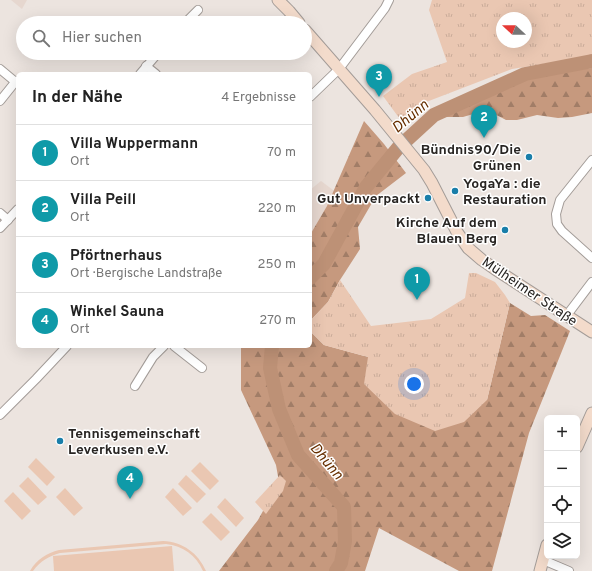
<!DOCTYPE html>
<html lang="de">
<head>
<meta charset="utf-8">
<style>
	:root { --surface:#fff; --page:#f2f2f2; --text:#222; --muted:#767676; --line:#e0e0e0; --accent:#0b8043 }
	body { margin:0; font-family:Overpass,sans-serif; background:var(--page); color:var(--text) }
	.controls { position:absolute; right:12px; bottom:12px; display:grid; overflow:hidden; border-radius:6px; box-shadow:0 4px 16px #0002 }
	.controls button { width:36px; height:36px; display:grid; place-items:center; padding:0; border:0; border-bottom:1px solid var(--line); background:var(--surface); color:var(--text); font:20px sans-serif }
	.compass { position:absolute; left:496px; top:12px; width:36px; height:36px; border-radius:50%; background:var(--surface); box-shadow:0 4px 16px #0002; rotate:292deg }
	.you { position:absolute; left:414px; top:384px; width:14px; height:14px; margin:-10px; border:3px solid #fff; border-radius:50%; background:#1a73e8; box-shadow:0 0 0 6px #1a73e833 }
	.badge { display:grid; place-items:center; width:26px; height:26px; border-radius:50%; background:var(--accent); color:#fff; font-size:13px; font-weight:700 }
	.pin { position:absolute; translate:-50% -33px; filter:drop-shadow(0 1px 2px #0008) }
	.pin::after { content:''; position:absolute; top:21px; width:14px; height:12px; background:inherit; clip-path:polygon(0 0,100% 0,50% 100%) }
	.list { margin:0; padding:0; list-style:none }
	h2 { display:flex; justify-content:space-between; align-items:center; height:52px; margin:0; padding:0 16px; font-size:17px }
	h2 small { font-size:13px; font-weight:400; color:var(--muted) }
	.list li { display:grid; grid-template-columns:26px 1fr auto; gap:12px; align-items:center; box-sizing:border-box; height:56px; padding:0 16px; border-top:1px solid var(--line) }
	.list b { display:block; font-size:15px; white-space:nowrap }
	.list p { margin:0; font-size:13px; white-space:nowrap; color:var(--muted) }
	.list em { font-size:13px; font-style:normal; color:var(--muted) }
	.icon { flex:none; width:22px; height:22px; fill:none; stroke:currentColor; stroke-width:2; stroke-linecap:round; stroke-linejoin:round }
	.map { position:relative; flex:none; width:592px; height:571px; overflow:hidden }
	.search { position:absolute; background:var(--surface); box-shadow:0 4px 16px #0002; left:16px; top:16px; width:296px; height:44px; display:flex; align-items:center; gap:10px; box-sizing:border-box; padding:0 14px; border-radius:22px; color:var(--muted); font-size:15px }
	.panel { position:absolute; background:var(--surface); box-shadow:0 4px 16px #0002; left:16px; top:72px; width:296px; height:276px; border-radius:6px }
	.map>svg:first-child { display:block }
	.built { fill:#e6d7cf }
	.forest { fill:url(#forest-firs) }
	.park { fill:url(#park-tufts); fill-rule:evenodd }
	.garden { fill:#eac7b2 }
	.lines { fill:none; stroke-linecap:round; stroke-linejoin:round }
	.river { stroke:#bd9176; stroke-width:14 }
	.street-casing { stroke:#a39c98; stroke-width:10 }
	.secondary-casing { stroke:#a39c98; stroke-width:13 }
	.street { stroke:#fff; stroke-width:8 }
	.secondary { stroke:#f3dbcb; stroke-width:11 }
	.poi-dot { fill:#197ea9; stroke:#fff; stroke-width:1.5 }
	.labels { text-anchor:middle; stroke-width:3; stroke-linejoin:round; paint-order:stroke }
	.poi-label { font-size:14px; font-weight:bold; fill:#282523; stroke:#fff; text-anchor:end }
	.street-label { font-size:14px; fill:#282523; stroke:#fff }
	.water-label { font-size:15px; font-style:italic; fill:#672f00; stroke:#fff }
</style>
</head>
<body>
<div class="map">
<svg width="592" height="571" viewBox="0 0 592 571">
	<defs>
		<pattern id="forest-firs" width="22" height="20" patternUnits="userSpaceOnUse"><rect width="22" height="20" fill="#c6997e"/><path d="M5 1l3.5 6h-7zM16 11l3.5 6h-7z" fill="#a17d67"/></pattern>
		<pattern id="park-tufts" width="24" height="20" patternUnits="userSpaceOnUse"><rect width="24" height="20" fill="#eac7b2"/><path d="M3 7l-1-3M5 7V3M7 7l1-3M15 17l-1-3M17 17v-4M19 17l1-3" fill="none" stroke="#c9ab99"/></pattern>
	</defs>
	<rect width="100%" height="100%" fill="#ece4df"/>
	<g class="built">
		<polygon points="11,0 27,0 22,9"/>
		<polygon points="321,181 337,193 310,241 310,190"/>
	</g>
	<g class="forest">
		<polygon points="592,68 592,113 572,117 558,118 537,115 517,120 506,120 487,110 463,117 441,117 439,111 454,106 476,94 510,80 545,74"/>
		<polygon points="364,121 384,144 406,173 376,196 358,227 360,249 340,280 328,302 310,321 310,235 327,206"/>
		<polygon points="510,303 531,316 545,315 570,331 529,433 492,571 459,571 379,528 365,571 219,571 258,520 279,482 276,465 241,390 241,346 310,346 310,331 324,345 368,357 487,400"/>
	</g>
	<g class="park">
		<path d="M 432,0 L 592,0 L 592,56 L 512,69 L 421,104 L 405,126 L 383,96 L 412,74 L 447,62 L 429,10 ZM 502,18 L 526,18 L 526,42 L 502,42 Z"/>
		<polygon points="469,273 476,273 495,282 505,295 510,303 487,400 464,422 435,431 395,414 364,384 368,357 324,345 310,331 310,321 328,302 340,280 371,326 431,319 465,298"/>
		<polygon points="280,475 286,481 283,491 266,514 255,502"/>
	</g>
	<g class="garden">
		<polygon points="36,458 55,477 47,486 28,467"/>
		<polygon points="200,462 219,481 210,490 191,471"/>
		<polygon points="186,475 206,494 197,503 178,484"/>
		<polygon points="28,477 47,497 38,505 19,486"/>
		<polygon points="65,488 83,508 74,516 56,497"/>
		<polygon points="173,488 192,508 183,516 165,497"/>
		<polygon points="13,492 31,511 22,520 4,501"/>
		<polygon points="225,498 244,518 236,527 217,507"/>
		<polygon points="211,513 230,532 221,541 202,522"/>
		<path d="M 163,541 C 183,542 198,553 206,571 L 203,571 C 196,555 183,546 166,544 L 60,553 C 49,556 40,561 33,571 L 30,571 C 36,560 47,553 59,550 Z"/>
		<polygon points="172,546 174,571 54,571 53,556"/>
	</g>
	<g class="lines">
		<g class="river">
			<polyline points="310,278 324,264 366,187 398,148 434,115 525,74 592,61"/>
			<polyline points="272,346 270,368 279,409 298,455 344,507 345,541 341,563 336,571"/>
		</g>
		<g class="street-casing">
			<g id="street">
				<polyline points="185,23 198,10"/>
				<polyline points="146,66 156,74"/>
				<polyline points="0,69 18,84"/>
				<polyline points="140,74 158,53"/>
				<polyline points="310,97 339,69 385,8 389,0"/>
				<polyline points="0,101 16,81"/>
				<polyline points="592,160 560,200 556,214 557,224 562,231 592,258"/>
				<polyline points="0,213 8,220"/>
				<polyline points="0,228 18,209"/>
				<polyline points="567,315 592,282"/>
				<polyline points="174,346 202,368"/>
				<polyline points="135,386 153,357 164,346"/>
				<polyline points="0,415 36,379 67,346"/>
				<polyline points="543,560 569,571"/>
			</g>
		</g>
		<g class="secondary-casing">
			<g id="secondary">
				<polyline points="278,0 289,11 299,23"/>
				<polyline points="305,30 375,110 424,170 432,183 457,232 468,248 482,260 495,269 592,332"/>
				<polyline points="577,447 592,413"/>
				<polyline points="540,571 547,545"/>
			</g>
		</g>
		<use href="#street" class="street"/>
		<use href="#secondary" class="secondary"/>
	</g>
	<g class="poi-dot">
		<circle cx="529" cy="157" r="4"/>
		<circle cx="455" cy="191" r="4"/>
		<circle cx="428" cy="198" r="4"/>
		<circle cx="505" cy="230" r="4"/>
		<circle cx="60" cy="441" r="4"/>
	</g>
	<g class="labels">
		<g class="poi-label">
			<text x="521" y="154">Bündnis90/Die<tspan x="521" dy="16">Grünen</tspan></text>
			<text x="463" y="188" text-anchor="start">YogaYa : die<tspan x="463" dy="16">Restauration</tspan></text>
			<text x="420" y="203">Gut Unverpackt</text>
			<text x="497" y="227">Kirche Auf dem<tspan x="497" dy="16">Blauen Berg</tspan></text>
			<text x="68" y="438" text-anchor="start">Tennisgemeinschaft<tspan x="68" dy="16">Leverkusen e.V.</tspan></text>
		</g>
		<g class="street-label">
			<text transform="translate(530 291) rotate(34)" y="5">Mülheimer Straße</text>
		</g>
		<g class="water-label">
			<text transform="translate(410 116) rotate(-40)" y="5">Dhünn</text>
			<text transform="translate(327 461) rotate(50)" y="5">Dhünn</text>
		</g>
	</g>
</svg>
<div class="controls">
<button>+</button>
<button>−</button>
<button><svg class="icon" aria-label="locate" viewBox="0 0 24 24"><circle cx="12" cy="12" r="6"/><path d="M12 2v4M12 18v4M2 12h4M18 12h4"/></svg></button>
<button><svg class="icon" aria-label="layers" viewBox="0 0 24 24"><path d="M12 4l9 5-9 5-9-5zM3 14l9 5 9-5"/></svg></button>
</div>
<svg class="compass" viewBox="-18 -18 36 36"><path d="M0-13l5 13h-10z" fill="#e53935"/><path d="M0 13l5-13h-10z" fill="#767676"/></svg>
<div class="you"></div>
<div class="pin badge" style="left:417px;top:300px;background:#0f9aa8">1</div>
<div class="pin badge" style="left:484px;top:138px;background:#0f9aa8">2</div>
<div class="pin badge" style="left:379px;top:97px;background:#0f9aa8">3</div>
<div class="pin badge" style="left:130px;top:499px;background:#0f9aa8">4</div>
<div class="search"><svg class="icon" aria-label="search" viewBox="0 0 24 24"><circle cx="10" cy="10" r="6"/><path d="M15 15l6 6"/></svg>Hier suchen</div>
<section class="panel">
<h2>In der Nähe<small>4 Ergebnisse</small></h2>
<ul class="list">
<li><span class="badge" style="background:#0f9aa8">1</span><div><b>Villa Wuppermann</b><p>Ort</p></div><em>70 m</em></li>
<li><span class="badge" style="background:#0f9aa8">2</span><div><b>Villa Peill</b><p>Ort</p></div><em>220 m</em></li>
<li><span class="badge" style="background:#0f9aa8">3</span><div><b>Pförtnerhaus</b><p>Ort · Bergische Landstraße</p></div><em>250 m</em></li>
<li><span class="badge" style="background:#0f9aa8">4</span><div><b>Winkel Sauna</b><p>Ort</p></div><em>270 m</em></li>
</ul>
</section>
</div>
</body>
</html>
